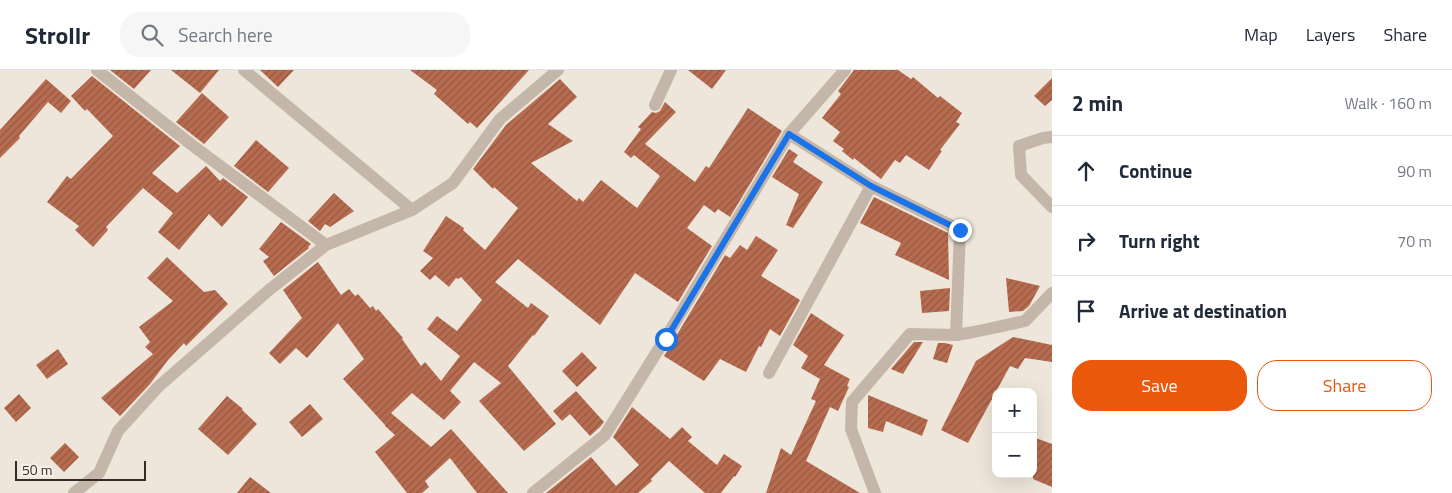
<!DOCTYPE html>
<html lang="en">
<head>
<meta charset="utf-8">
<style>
	:root { --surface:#fff; --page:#f6f6f7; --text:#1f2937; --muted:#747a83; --line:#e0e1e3; --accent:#ea580c }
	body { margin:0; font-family:"Titillium Web",sans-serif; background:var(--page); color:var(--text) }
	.controls { position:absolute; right:15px; bottom:15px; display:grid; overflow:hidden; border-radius:10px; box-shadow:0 5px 20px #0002 }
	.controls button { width:45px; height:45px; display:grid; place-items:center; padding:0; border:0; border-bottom:1px solid var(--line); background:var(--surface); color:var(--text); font:25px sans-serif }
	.scale { position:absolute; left:15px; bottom:12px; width:131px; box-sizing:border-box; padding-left:5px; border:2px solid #322b28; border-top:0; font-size:14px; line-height:18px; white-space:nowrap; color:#322b28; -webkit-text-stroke:4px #f6f0e7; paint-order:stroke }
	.stop { position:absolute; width:15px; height:15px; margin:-11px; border:4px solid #1a73e8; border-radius:50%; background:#fff }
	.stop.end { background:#1a73e8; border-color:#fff; box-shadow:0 1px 5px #0008 }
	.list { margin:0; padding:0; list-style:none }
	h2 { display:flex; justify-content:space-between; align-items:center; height:65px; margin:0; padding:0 20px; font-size:21px }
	h2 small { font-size:16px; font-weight:400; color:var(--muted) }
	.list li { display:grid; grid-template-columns:32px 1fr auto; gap:15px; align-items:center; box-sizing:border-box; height:70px; padding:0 20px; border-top:1px solid var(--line) }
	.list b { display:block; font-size:19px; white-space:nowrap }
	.list em { font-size:16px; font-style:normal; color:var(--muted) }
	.actions { display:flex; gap:10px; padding:15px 20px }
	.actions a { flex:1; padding:11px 0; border:1px solid var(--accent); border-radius:20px; text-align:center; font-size:18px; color:var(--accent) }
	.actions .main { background:var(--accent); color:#fff }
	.icon { flex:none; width:28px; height:28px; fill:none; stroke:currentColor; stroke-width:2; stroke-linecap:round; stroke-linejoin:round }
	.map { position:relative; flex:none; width:1052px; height:423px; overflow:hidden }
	header { display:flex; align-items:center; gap:30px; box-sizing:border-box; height:70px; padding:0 25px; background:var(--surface); border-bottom:1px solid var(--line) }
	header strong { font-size:24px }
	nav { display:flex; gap:28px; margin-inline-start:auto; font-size:18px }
	.search { width:350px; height:45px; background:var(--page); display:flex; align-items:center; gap:12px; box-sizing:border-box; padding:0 18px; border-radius:20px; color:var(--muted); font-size:19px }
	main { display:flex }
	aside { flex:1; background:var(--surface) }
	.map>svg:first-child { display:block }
	.building { fill:url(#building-hatch) }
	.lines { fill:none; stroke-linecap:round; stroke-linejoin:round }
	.minor { stroke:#c4b6a9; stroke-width:12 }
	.route { stroke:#1a73e8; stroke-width:6 }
</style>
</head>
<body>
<header>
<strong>Strollr</strong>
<div class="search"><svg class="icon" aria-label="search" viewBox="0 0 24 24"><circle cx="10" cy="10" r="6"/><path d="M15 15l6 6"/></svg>Search here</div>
<nav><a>Map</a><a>Layers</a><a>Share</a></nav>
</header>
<main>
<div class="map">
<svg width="1052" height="423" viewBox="0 0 1052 423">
	<defs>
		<pattern id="building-hatch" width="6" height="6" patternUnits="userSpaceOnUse" patternTransform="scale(1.25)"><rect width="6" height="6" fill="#b76c50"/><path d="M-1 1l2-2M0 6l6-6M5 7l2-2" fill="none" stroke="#955942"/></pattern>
	</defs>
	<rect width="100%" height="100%" fill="#eee6db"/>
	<g class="building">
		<polygon points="110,0 151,0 134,19"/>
		<polygon points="171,0 219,0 200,23"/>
		<polygon points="260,0 294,0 278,17"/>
		<polygon points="410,0 529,0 477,58 470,52 468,54 434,24 437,20"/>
		<polygon points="688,0 726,0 712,19"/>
		<polygon points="854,0 898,0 911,9 913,7 938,28 940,26 962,43 956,52 960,54 940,80 942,81 929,100 906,85 900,93 895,90 881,109 854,88 853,90 842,81 844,79 833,71 840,62 822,48 841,24 838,21"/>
		<polygon points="92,6 180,76 152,103 177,123 206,96 220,111 223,108 248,127 222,157 209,144 179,180 158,162 173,143 143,118 106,157 108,160 93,177 75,160 79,156 47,132 67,106 71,109 113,66 87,39 85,41 71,26"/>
		<polygon points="1052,8 1052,30 1045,36 1034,26"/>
		<polygon points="46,9 71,31 61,43 48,32 19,66 20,68 0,88 0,60"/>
		<polygon points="560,9 577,27 548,54 573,71 531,93 577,131 579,128 583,132 601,110 637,138 660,106 634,85 631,88 624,82 641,59 638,57 652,42 656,43 660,41 665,32 676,42 645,74 695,112 706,96 709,98 748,38 782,61 730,147 718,139 715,143 704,135 687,158 712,176 678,232 635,203 600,255 518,189 495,212 528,238 531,233 549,246 534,266 533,265 508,296 556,354 524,381 479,331 501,313 474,292 450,321 461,332 444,350 412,323 391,343 431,377 451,359 508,423 477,423 450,388 425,411 429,417 422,423 407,423 375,382 395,365 385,356 385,355 343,309 364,289 338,253 307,288 296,278 280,294 269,283 302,248 283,220 318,192 341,225 349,219 355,226 358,224 370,238 373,236 376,241 378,239 403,268 402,269 421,296 425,292 441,311 460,286 427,259 437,246 457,261 482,230 461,207 458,209 456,208 449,217 435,205 430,210 420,201 433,188 423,181 446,146 464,158 463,160 485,180 518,138 494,117 493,119 473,99 506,55"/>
		<polygon points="202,23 229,47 204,74 176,52"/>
		<polygon points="256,70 289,98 268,122 234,96"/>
		<polygon points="789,79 798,85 793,92 823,112 793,158 786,155 799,124 772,107"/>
		<polygon points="334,123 354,141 330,157 325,154 320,161 308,151"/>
		<polygon points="874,127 948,163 949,210 895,185 901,173 860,153"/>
		<polygon points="281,152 311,174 308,177 309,178 274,206 263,191 269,187 259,179"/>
		<polygon points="756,166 778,180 761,206 800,230 780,266 770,259 761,277 759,276 746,302 720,289 704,311 664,286 725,185 730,188 740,175 747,180"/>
		<polygon points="167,187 204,222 215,220 228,234 186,276 184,273 168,290 150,314 120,346 101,328 153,284 145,277 150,272 139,257 173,231 147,208"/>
		<polygon points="1006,208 1040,216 1029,236 1023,241 1009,242"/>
		<polygon points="950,218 949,241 922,243 920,221"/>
		<polygon points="811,243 844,265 824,295 850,309 847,316 849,317 838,341 830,337 806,391 860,423 766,423 781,378 791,385 816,331 811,329 820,309 801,298 808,286 793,275"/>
		<polygon points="1013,267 1052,275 1052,292 1025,288 1018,299 1010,296 968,373 941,360 976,291"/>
		<polygon points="914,272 923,272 903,304 891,299"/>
		<polygon points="938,273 945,273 953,275 947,293 933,289"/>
		<polygon points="58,279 68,294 47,309 36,295"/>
		<polygon points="582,282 597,298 577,317 562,301"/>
		<polygon points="576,321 604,352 600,357 590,366 570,344 562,351 553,341"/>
		<polygon points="19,324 31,338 16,352 4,338"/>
		<polygon points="868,325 928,350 922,366 886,351 883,362 868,358"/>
		<polygon points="227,326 243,339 242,340 257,354 228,385 198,359"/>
		<polygon points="310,334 323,349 302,367 289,352"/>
		<polygon points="632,337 670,369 682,357 692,367 688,371 717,395 724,384 742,396 735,407 734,406 721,423 705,423 669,391 651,409 652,411 638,423 546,423 591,387 616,416 639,395 613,367"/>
		<polygon points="1033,367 1052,374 1052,417 1033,409"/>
		<polygon points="65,373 79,387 64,402 50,388"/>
		<polygon points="250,407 271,423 237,423"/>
	</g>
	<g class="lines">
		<g class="minor">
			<polyline points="97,0 192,75 326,175"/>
			<polyline points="244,0 412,140"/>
			<polyline points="655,35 671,0"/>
			<polyline points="789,64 871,116 960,160 956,265"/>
			<polyline points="1052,67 1043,68 1019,76 1021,105 1052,137"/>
			<polyline points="769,303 871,116"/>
			<polyline points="74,423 99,403 118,361 158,317 269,220 326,175 412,140 453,113 500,49 558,0"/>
			<polyline points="533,423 605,365 665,269 789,64 845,0"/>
			<polyline points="875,423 851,359 852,332 910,264 956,265 974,262 1025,251 1052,223"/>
		</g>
	</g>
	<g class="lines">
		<polyline class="route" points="666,269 789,64 871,116 960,160"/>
	</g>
</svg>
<div class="controls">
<button>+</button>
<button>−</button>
</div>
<div class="scale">50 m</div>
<div class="stop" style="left:666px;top:269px"></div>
<div class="stop end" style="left:960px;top:160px"></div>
</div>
<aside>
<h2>2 min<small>Walk · 160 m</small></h2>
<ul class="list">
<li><svg class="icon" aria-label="ahead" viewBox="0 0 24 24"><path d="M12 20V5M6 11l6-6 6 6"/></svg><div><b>Continue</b></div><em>90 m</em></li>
<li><svg class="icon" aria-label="right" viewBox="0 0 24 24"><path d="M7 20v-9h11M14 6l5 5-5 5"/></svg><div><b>Turn right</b></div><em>70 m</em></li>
<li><svg class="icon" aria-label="arrive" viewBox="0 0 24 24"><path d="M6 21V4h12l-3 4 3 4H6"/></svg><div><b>Arrive at destination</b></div></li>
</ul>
<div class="actions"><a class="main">Save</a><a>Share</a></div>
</aside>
</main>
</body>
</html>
